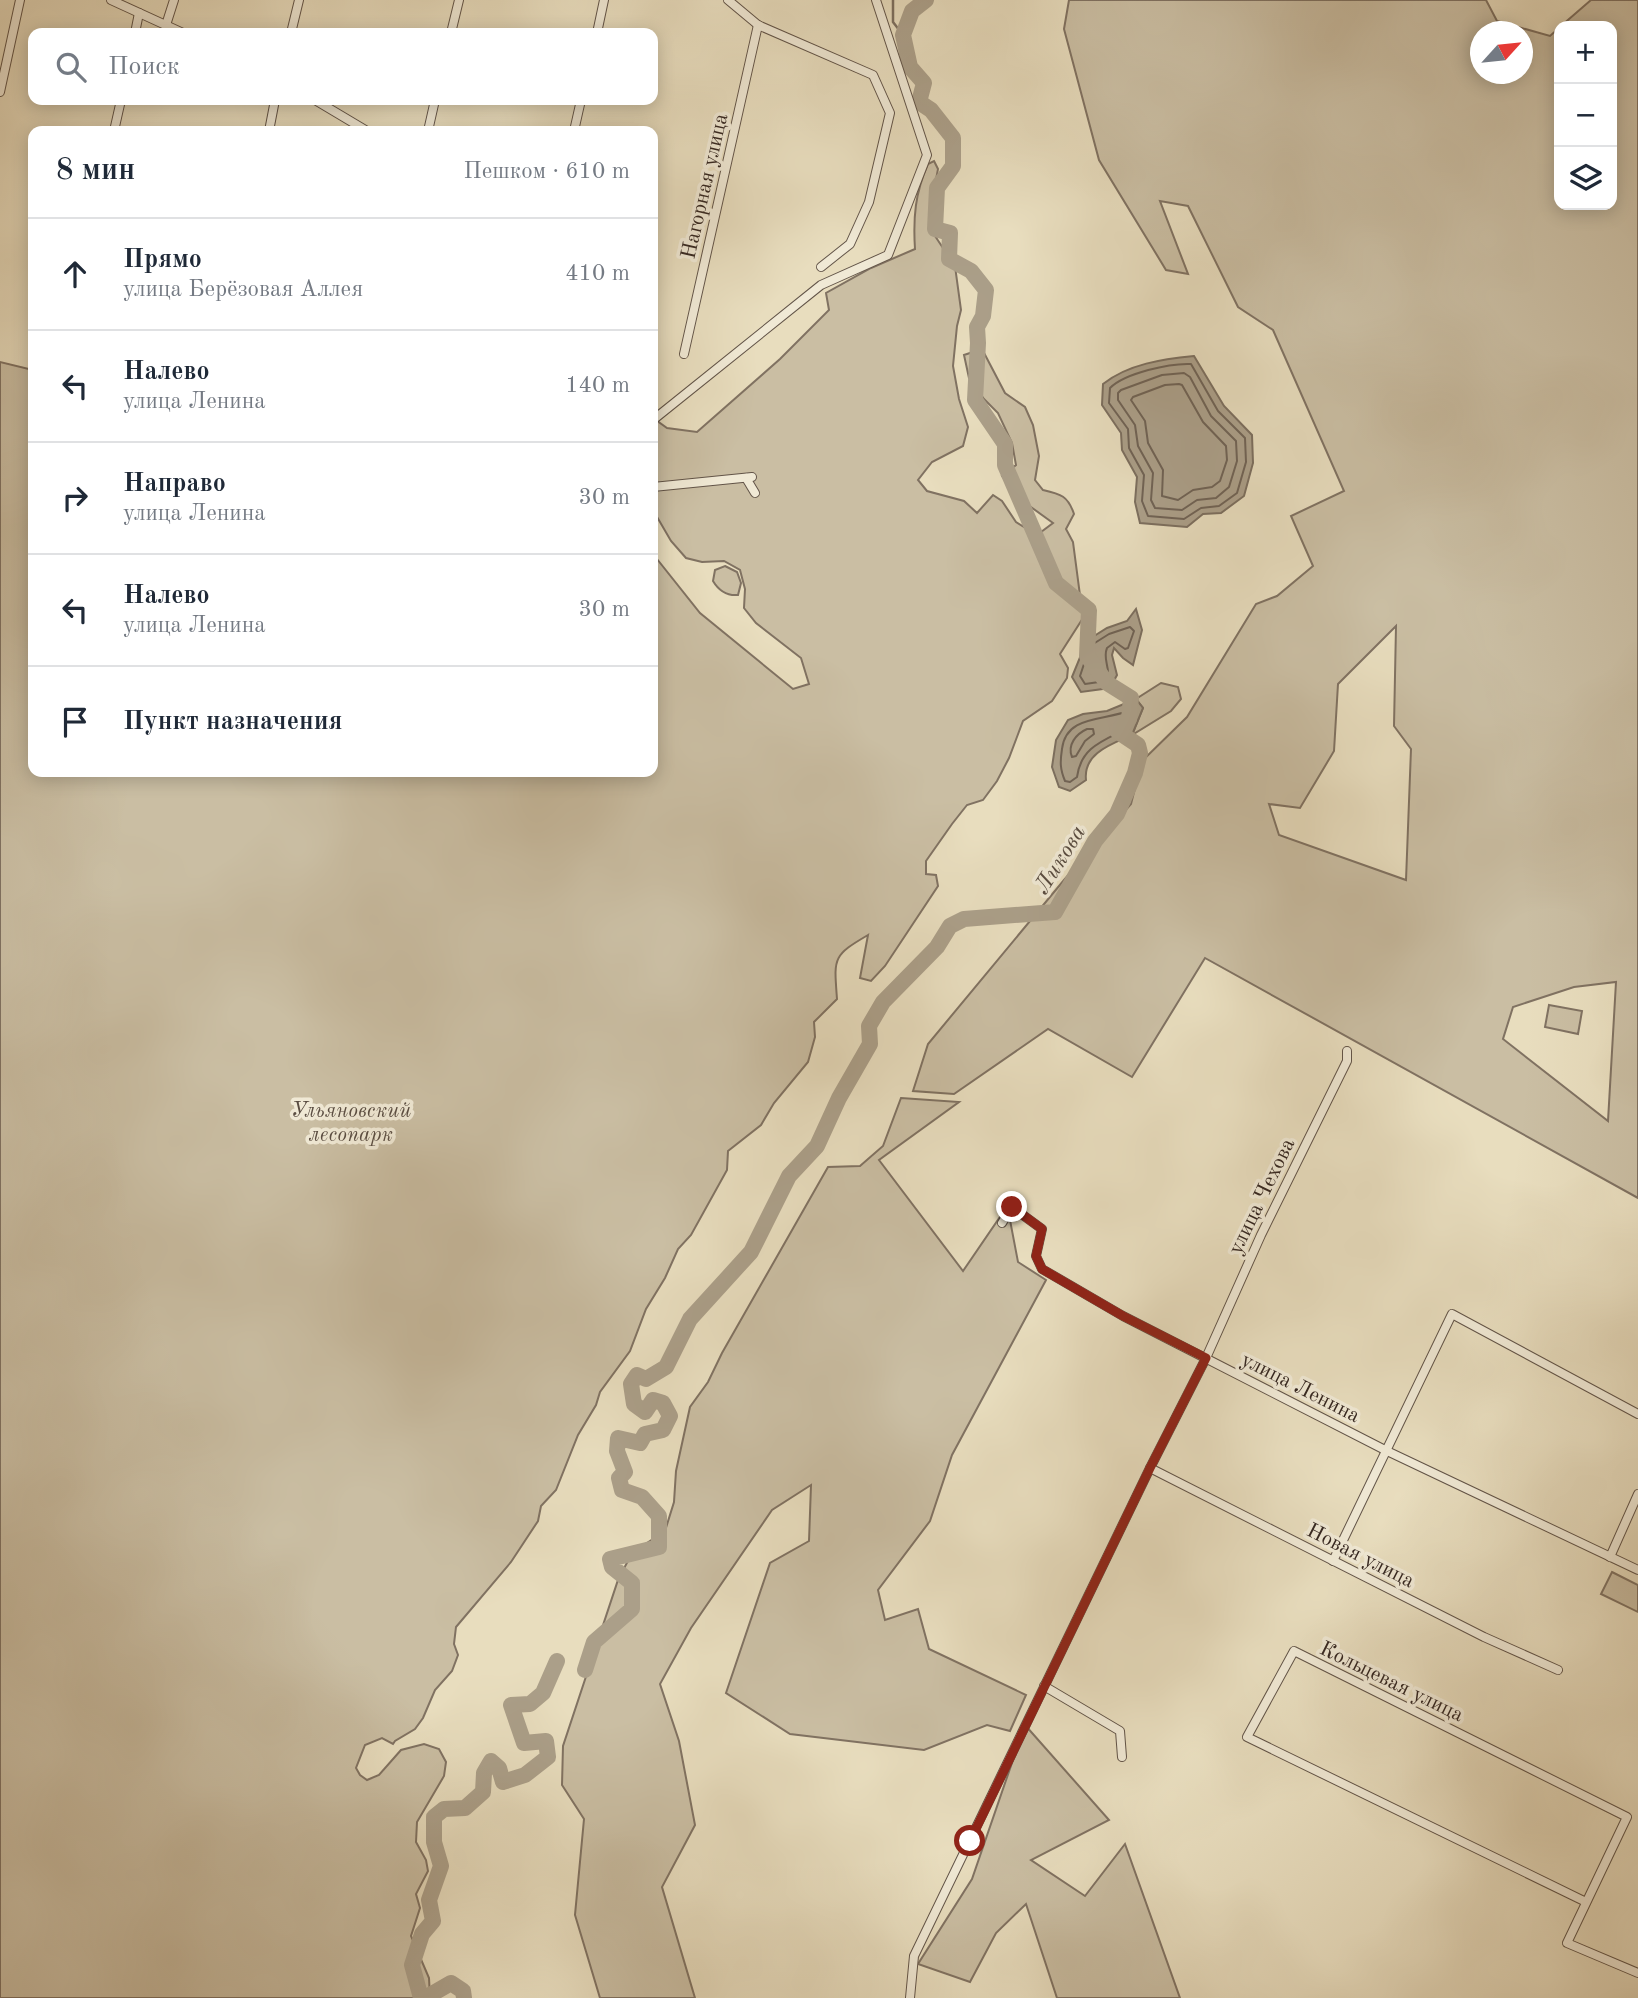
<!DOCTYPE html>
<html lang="ru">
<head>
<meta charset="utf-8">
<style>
	:root { --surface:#fff; --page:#f6f6f7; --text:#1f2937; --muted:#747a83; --line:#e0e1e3 }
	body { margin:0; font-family:"Old Standard TT",serif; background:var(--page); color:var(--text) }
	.controls { position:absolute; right:21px; top:21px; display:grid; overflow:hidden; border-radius:14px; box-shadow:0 4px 18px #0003 }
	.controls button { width:63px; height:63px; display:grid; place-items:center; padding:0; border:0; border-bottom:2px solid var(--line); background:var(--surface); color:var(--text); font:35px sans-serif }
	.compass { position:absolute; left:1470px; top:21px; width:63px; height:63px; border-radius:50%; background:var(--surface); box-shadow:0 4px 18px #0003; rotate:63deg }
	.stop { position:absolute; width:21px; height:21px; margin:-16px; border:5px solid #8f2418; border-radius:50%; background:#fff }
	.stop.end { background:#8f2418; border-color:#fff; box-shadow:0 2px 7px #0008 }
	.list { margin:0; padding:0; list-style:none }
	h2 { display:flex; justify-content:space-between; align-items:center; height:91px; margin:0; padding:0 28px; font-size:30px }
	h2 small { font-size:23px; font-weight:400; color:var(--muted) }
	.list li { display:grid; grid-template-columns:46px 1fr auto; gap:21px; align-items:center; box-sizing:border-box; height:112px; padding:0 28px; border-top:2px solid var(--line) }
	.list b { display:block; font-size:26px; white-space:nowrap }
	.list p { margin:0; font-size:23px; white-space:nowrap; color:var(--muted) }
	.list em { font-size:23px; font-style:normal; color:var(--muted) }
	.icon { flex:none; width:38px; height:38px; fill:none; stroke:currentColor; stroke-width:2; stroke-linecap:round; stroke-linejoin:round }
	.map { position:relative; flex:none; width:1638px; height:1998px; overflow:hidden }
	.search { position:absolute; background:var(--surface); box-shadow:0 4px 18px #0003; left:28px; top:28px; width:630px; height:77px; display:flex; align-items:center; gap:18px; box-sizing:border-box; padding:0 24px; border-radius:14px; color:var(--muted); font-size:26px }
	.panel { position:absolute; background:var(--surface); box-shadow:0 4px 18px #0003; left:28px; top:126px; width:630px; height:651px; border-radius:14px }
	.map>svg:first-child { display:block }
	.green { fill:#cabea3; stroke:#807262; stroke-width:2; fill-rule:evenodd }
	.water { fill:#ab9f89; stroke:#7c6f5f; stroke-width:2 }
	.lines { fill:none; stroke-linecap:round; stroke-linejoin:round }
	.shore { stroke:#706355; stroke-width:2 }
	.stream { stroke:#7c6f5f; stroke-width:2.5 }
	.river { stroke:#ab9f89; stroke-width:16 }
	.street-casing { stroke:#625448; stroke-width:10 }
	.street { stroke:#f0e9d5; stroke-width:8 }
	.route { stroke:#8f2418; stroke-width:9 }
	.labels { text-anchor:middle; stroke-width:7; stroke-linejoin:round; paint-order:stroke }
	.street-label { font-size:21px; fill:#352721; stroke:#f0e9d5 }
	.park-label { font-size:21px; font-style:italic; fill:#5a4d42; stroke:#f0e9d5 }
	.water-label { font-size:23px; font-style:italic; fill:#584b40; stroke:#f0e9d5 }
</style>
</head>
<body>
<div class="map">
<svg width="1638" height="1998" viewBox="0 0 1638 1998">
	<rect width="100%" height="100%" fill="#e8ddbe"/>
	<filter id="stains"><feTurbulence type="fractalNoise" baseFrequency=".00286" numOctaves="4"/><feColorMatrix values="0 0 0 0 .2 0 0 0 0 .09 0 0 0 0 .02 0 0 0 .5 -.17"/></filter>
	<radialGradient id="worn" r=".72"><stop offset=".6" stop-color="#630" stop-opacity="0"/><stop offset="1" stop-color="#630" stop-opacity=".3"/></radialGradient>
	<g class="green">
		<path d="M 1069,0 L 1486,0 L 1497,21 L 1550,36 L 1559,28 L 1559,205 L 1612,205 L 1612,26 L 1561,26 L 1591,0 L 1638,0 L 1638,1198 L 1205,958 L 1132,1077 L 1048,1029 L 954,1094 L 913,1091 L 928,1044 L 1064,880 L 1131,804 L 1142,761 L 1187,717 L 1256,604 L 1277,596 L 1313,566 L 1291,516 L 1344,491 L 1273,330 L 1238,307 L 1188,206 L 1160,201 L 1188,274 L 1166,270 L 1099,160 L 1064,29 ZM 1480,32 L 1522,32 L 1522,74 L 1480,74 ZM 1396,626 L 1394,726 L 1411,749 L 1406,880 L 1279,835 L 1269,804 L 1300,808 L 1334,751 L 1338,684 ZM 1616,982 L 1608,1121 L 1503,1039 L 1513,1007 L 1574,987 Z"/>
		<path d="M 934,161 L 938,169 L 929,216 L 931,230 L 955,266 L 961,310 L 957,326 L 953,366 L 959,399 L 968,427 L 963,446 L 932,462 L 918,480 L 927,491 L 964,501 L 977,513 L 993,495 L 1002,501 L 1016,522 L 1037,535 L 1053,523 L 1024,502 L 1002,476 L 1016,465 L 1012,443 L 998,413 L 984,399 L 969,378 L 964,355 L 982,349 L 1005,393 L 1025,407 L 1033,425 L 1039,456 L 1035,480 L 1043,490 C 1061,494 1068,496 1074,514 L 1066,529 L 1073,542 L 1083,618 L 1060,654 L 1068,668 L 1067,678 L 1052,701 L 1023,721 L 1009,758 L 997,781 L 983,800 L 967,805 L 952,824 L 926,861 L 926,874 L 936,875 L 938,886 L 885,966 L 871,981 L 860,978 L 868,935 C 832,956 834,958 837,999 L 814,1022 L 815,1037 L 808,1062 L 774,1103 L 761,1125 L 728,1151 L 727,1170 L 691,1235 L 678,1249 L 665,1278 L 646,1309 L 630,1351 L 600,1392 L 596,1405 L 578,1435 L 556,1490 L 541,1506 L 538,1521 L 511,1562 L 456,1627 L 454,1644 L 458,1655 L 452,1671 L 435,1690 L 423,1718 L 415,1729 L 395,1741 L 393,1744 L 382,1738 L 365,1745 L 356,1768 L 360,1775 L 367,1780 L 379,1775 L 401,1750 L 424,1744 L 439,1749 L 446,1762 L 444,1776 L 417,1822 L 416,1842 L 426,1860 L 428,1871 L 416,1894 L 420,1908 L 411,1936 L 429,1978 L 430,1998 L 0,1998 L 0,362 L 33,370 L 33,772 L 653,772 L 653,554 L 700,613 L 793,689 L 809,684 L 801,658 L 756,623 L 744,608 L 745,589 L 740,570 L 724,561 L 702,562 L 686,558 L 671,541 L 653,510 L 653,418 L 667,428 L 697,432 L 780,359 L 829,310 L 826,293 L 871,268 L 915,249 C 913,218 915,193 928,164 Z"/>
		<path d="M 725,566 L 737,572 L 741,583 L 738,595 C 727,596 719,591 713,581 L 715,570 Z"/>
		<polygon points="1161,683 1178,687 1181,699 1171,711 1132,735 1143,708 1136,699"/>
		<polygon points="1549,1005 1582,1011 1578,1034 1545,1027"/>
		<polygon points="901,1098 959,1102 879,1160 963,1271 1002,1214 1010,1220 1018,1262 1046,1280 952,1455 930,1521 878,1590 885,1620 918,1609 929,1649 1026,1695 1010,1731 987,1725 924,1750 790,1734 726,1693 770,1563 809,1541 811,1485 772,1510 691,1628 660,1684 679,1741 695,1825 662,1887 695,1998 600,1998 575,1915 584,1819 562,1785 563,1746 618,1580 632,1553 665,1531 674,1502 676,1471 690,1407 708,1382 722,1353 828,1167 860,1166 883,1146"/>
		<polygon points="1612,1572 1638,1585 1638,1612 1601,1594"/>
		<polygon points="1025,1725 1109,1820 1031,1860 1085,1896 1125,1844 1180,1998 1057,1998 1026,1904 996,1933 970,1982 918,1964 972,1879"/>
	</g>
	<g class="water">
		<path d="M 1194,356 L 1224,406 L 1252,435 L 1253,463 L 1244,496 L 1221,513 L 1203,514 L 1187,527 L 1140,523 L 1135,502 L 1137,477 L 1122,450 L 1121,433 L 1102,405 L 1103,384 C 1128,364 1163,359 1194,356 Z"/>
		<polygon points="1136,609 1142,630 1133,665 1123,658 1114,648 1112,655 1117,675 1110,688 1081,692 1072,677 1081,655 1083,643 1107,628 1127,621"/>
		<path d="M 1136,699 L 1143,708 L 1132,735 C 1112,744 1083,753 1086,780 L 1070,791 L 1059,787 L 1052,767 L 1056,740 L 1068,720 L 1083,714 L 1107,711 Z"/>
	</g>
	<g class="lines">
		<g class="shore">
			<path d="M 1191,364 L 1218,411 L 1245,438 L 1246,462 L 1237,493 L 1219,506 L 1201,508 L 1184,519 L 1148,516 L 1142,501 L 1144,475 L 1129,448 L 1128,429 L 1109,403 L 1110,388 C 1125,373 1170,363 1191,364 Z"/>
			<polygon points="1184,373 1190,377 1211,416 1236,441 1237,461 1229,487 1216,498 1197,500 1182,510 1155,508 1151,500 1153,473 1138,446 1135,425 1118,400 1118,393 1121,390 1162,375"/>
			<polygon points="1179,384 1182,385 1203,422 1226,446 1227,460 1220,481 1212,487 1193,490 1178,500 1162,496 1163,470 1148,443 1145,421 1131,400 1133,397 1165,385"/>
			<path d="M 1130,627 L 1134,631 L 1128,648 L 1125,649 L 1115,642 L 1107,648 C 1102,660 1112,669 1106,681 L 1085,684 L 1080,676 L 1090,646 L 1109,634 Z"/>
			<path d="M 1128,711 L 1132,715 L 1126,729 C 1103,741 1081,747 1077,777 L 1070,782 L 1065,781 C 1060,769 1060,762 1062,749 C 1066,715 1103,721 1128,711 Z"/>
			<path d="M 1087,729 L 1093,729 L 1094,734 L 1085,741 L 1076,756 L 1072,757 C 1067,745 1076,734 1087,729 Z"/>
		</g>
		<polyline class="stream" points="893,0 893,22 903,35"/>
		<g class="river">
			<polyline points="585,1670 594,1642 632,1609 632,1583 612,1567 610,1559 659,1547 659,1516 642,1497 622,1490 619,1478 625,1472 617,1451 618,1438 640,1443 645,1434 663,1430 670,1416 663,1403 653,1400 645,1412 634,1404 631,1384 637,1375 646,1379 666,1367 690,1319 751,1252 789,1176 817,1146 839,1098 870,1044 869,1026 883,1002 937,947 950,926 964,919 1055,912 1095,841 1117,814 1135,773 1140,753 1138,745 1117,731 1129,719 1131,698 1107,683 1087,656 1089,610 1056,583 1005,465 1005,444 975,400 978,343 977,327 983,316 986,290 971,271 949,259 950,233 935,229 937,188 953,166 953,138 931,110 919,102 924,83 910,67 903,35 912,11 926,0"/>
			<polyline points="421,1998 412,1965 422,1934 433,1921 429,1900 441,1866 434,1842 434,1817 444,1809 465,1808 483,1792 484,1773 491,1761 499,1768 503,1782 525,1775 548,1757 546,1741 524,1743 511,1705 530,1704 543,1693 557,1661"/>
			<polyline points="425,1998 451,1983 463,1991 464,1998"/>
		</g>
		<g class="street-casing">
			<g id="street">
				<polyline points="111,0 183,33"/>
				<polyline points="728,0 758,25 873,75 890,113 869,202 850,244 821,267"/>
				<polyline points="166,25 174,0"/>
				<polyline points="135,33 139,13"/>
				<polyline points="291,33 299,0"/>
				<polyline points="451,33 459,0"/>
				<polyline points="597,33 604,0"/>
				<polyline points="0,92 20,0"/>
				<polyline points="315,100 367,131"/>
				<polyline points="114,131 121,100"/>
				<polyline points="269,131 275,100"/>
				<polyline points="428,131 435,100"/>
				<polyline points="574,131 581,100"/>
				<polyline points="684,354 758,25"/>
				<polyline points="653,420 821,285 888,255 927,155 876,0"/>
				<polyline points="746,478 755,493"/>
				<polyline points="653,487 752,477"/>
				<polyline points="1002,1223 1012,1207 1042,1229 1036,1256 1042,1269 1123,1316 1387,1451 1638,1570"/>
				<polyline points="1150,1468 1484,1637 1558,1670"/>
				<polyline points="1610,1557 1638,1494"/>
				<polyline points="1333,1561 1452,1314 1638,1414"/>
				<polyline points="1044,1686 1120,1731 1122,1757"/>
				<polyline points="1586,1902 1247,1737 1294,1651 1627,1817 1567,1943 1638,1973"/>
				<polyline points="910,1998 914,1956 1150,1468 1206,1358 1261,1235 1347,1061 1347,1051"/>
			</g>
		</g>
		<use href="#street" class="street"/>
	</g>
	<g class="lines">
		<polyline class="route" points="970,1841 1150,1468 1206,1358 1123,1316 1042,1269 1036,1256 1042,1229 1012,1207"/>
	</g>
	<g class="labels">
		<g class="street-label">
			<text transform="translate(704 186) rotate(-77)" y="7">Нагорная улица</text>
			<text transform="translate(1261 1196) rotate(-64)" y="7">улица Чехова</text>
			<text transform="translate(1301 1387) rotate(27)" y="7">улица Ленина</text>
			<text transform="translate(1361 1555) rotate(27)" y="7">Новая улица</text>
			<text transform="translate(1392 1681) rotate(26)" y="7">Кольцевая улица</text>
		</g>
		<g class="park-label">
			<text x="351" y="1117">Ульяновский<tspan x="351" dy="24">лесопарк</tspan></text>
		</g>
		<g class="water-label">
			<text transform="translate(1059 859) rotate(-58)" y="8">Ликова</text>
		</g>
	</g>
	<rect width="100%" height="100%" filter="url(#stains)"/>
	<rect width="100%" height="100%" fill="url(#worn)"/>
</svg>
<div class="controls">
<button>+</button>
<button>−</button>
<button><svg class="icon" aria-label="layers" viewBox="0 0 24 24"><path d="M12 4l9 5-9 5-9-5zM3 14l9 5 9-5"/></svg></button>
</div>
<svg class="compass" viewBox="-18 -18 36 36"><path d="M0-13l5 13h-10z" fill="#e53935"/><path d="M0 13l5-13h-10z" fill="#747a83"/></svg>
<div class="stop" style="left:970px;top:1841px"></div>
<div class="stop end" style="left:1012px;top:1207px"></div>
<div class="search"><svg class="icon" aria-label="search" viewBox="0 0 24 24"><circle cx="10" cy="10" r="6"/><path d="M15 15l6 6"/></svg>Поиск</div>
<section class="panel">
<h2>8 мин<small>Пешком · 610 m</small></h2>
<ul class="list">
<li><svg class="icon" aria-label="ahead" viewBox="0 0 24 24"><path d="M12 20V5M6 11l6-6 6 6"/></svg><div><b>Прямо</b><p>улица Берёзовая Аллея</p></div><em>410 m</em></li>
<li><svg class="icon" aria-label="left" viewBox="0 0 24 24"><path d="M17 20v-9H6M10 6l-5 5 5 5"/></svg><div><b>Налево</b><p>улица Ленина</p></div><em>140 m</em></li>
<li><svg class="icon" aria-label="right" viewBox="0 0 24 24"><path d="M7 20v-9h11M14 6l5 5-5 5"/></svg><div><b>Направо</b><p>улица Ленина</p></div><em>30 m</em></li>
<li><svg class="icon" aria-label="left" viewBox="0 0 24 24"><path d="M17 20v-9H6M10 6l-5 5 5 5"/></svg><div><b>Налево</b><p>улица Ленина</p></div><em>30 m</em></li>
<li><svg class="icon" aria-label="arrive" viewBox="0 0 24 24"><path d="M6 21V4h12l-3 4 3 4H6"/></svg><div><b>Пункт назначения</b></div></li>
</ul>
</section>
</div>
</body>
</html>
